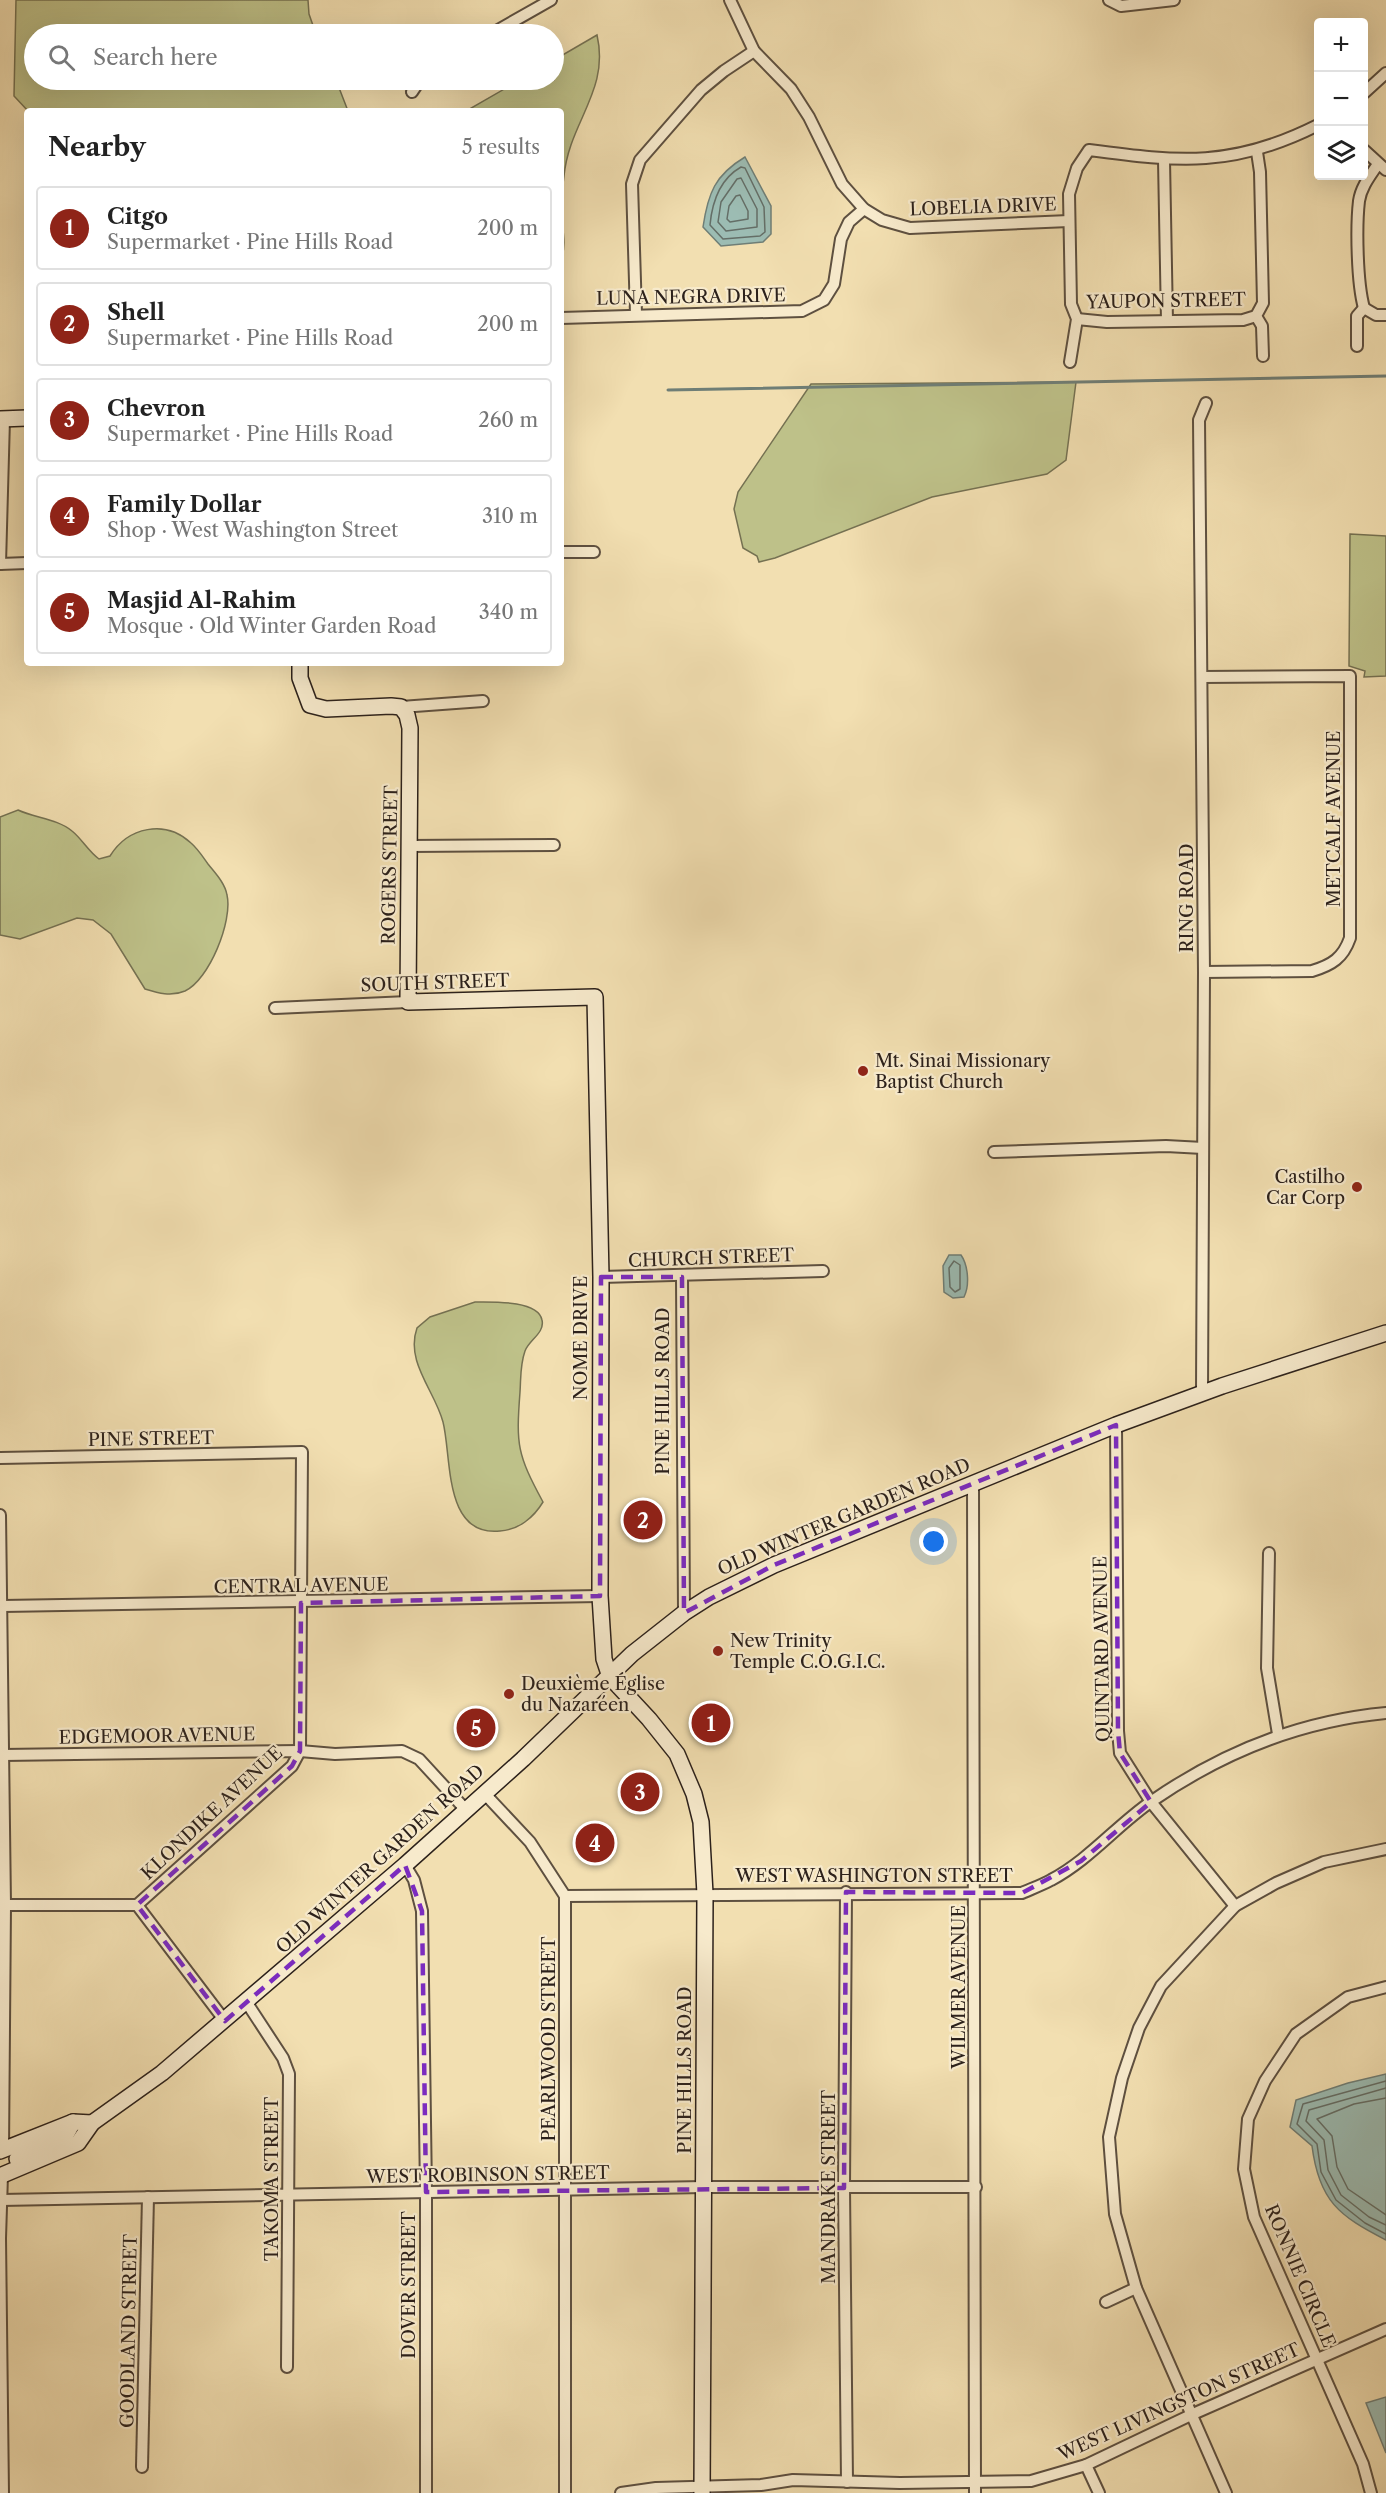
<!DOCTYPE html>
<html lang="en">
<head>
<meta charset="utf-8">
<style>
	:root { --surface:#fff; --page:#f2f2f2; --text:#222; --muted:#767676; --line:#e0e0e0; --accent:#8f2418 }
	body { margin:0; font-family:"Libre Caslon Text",serif; background:var(--page); color:var(--text) }
	.controls { position:absolute; right:18px; top:18px; display:grid; overflow:hidden; border-radius:6px; box-shadow:0 6px 24px #0002 }
	.controls button { width:54px; height:54px; display:grid; place-items:center; padding:0; border:0; border-bottom:2px solid var(--line); background:var(--surface); color:var(--text); font:30px sans-serif }
	.you { position:absolute; left:934px; top:1542px; width:21px; height:21px; margin:-15px; border:4px solid #fff; border-radius:50%; background:#1a73e8; box-shadow:0 0 0 9px #1a73e833 }
	.badge { display:grid; place-items:center; width:39px; height:39px; border-radius:50%; background:var(--accent); color:#fff; font-size:20px; font-weight:700 }
	.pin { position:absolute; translate:-50% -50%; border:3px solid #fff; box-shadow:0 2px 6px #0006 }
	.list { margin:0; padding:0; list-style:none }
	h2 { display:flex; justify-content:space-between; align-items:center; height:78px; margin:0; padding:0 24px; font-size:26px }
	h2 small { font-size:20px; font-weight:400; color:var(--muted) }
	.list li { display:grid; grid-template-columns:39px 1fr auto; gap:18px; align-items:center; box-sizing:border-box; height:84px; margin:0 12px 12px; padding:0 12px; border:2px solid var(--line); border-radius:6px }
	.list b { display:block; font-size:22px; white-space:nowrap }
	.list p { margin:0; font-size:20px; white-space:nowrap; color:var(--muted) }
	.list em { font-size:20px; font-style:normal; color:var(--muted) }
	.icon { flex:none; width:33px; height:33px; fill:none; stroke:currentColor; stroke-width:2; stroke-linecap:round; stroke-linejoin:round }
	.map { position:relative; flex:none; width:1386px; height:2493px; overflow:hidden }
	.search { position:absolute; background:var(--surface); box-shadow:0 6px 24px #0002; left:24px; top:24px; width:540px; height:66px; display:flex; align-items:center; gap:15px; box-sizing:border-box; padding:0 21px; border-radius:33px; color:var(--muted); font-size:22px }
	.panel { position:absolute; background:var(--surface); box-shadow:0 6px 24px #0002; left:24px; top:108px; width:540px; height:558px; border-radius:6px }
	.map>svg:first-child { display:block }
	.green { fill:#bec189; stroke:#757152; stroke-width:1.5 }
	.water { fill:#9cbcb3; stroke:#6f7e76; stroke-width:1.5 }
	.lines { fill:none; stroke-linecap:round; stroke-linejoin:round }
	.shore { stroke:#646e67; stroke-width:1.5 }
	.stream { stroke:#6f7e76; stroke-width:3 }
	.street-casing { stroke:#5e5040; stroke-width:14 }
	.secondary-casing { stroke:#2c211b; stroke-width:18 }
	.street { stroke:#f7eacc; stroke-width:10 }
	.secondary { stroke:#f7eacc; stroke-width:15 }
	.marked { fill:none; stroke:#7b2cbf; stroke-width:4.5; stroke-dasharray:12 8; stroke-linejoin:round }
	.poi-dot { fill:#8f2418; stroke:#f7eacc; stroke-width:2 }
	.labels { text-anchor:middle; stroke-width:4.5; stroke-linejoin:round; paint-order:stroke }
	.street-label { font-size:18px; fill:#2c211b; stroke:#f7eacc }
	.poi-label { font-size:18px; fill:#2c211b; stroke:#f7eacc; text-anchor:start }
</style>
</head>
<body>
<div class="map">
<svg width="1386" height="2493" viewBox="0 0 1386 2493">
	<rect width="100%" height="100%" fill="#f2dfb1"/>
	<filter id="stains"><feTurbulence type="fractalNoise" baseFrequency=".00333" numOctaves="4"/><feColorMatrix values="0 0 0 0 .2 0 0 0 0 .09 0 0 0 0 .02 0 0 0 .5 -.17"/></filter>
	<radialGradient id="worn" r=".72"><stop offset=".6" stop-color="#630" stop-opacity="0"/><stop offset="1" stop-color="#630" stop-opacity=".3"/></radialGradient>
	<g class="green">
		<polygon points="16,0 308,0 309,14 316,34 34,34 34,80 336,80 348,111 28,111 14,96"/>
		<path d="M 597,35 C 610,91 569,122 564,176 C 562,188 561,201 561,213 C 562,227 567,245 561,259 L 561,111 L 466,111 L 520,80 L 554,80 L 554,60 Z"/>
		<polygon points="1076,382 1066,460 1047,474 932,497 775,558 759,562 757,556 743,548 734,509 738,492 811,384"/>
		<polygon points="1350,534 1386,536 1386,676 1364,677 1365,671 1349,666"/>
		<path d="M 18,810 C 35,818 58,819 72,831 C 82,839 88,851 99,859 L 110,856 C 128,827 165,819 191,843 C 198,849 203,857 208,864 C 215,873 225,883 227,895 C 233,921 209,980 185,991 C 171,997 158,993 145,989 L 111,934 L 93,920 L 77,918 L 20,939 L 0,935 L 0,817 Z"/>
		<path d="M 475,1302 C 492,1302 538,1300 542,1320 C 545,1333 529,1340 525,1351 C 520,1365 521,1377 520,1392 C 516,1445 517,1454 543,1502 C 534,1517 519,1530 500,1531 C 443,1537 452,1457 443,1422 C 435,1391 405,1362 417,1328 L 430,1317 Z"/>
	</g>
	<g class="water">
		<path d="M 745,157 L 771,206 L 771,234 L 763,242 L 721,246 L 703,227 C 708,193 715,175 745,157 Z"/>
		<path d="M 949,1255 L 961,1255 C 968,1265 970,1285 964,1297 L 953,1298 L 944,1292 L 943,1266 Z"/>
		<path d="M 1386,2074 L 1386,2240 C 1339,2216 1319,2201 1312,2146 L 1290,2127 L 1296,2100 L 1348,2083 Z"/>
		<polygon points="1386,2397 1386,2453 1366,2403"/>
	</g>
	<g class="lines">
		<g class="shore">
			<path d="M 741,167 L 745,168 L 764,207 L 765,232 L 760,236 L 723,239 L 710,225 C 712,203 720,179 741,167 Z"/>
			<polygon points="741,178 757,209 757,227 726,231 718,222 721,202 737,179"/>
			<polygon points="740,195 748,211 748,219 730,222 727,219 729,206 736,196"/>
			<polygon points="954,1261 960,1265 960,1289 955,1292 950,1287 949,1268"/>
			<polyline points="1386,2081 1303,2104 1297,2124 1317,2144 1321,2172 1336,2200 1365,2223 1386,2234"/>
			<polyline points="1386,2088 1309,2110 1306,2121 1324,2140 1328,2170 1341,2195 1369,2217 1386,2225"/>
			<polyline points="1386,2098 1354,2104 1317,2119 1332,2136 1337,2167 1348,2189 1386,2215"/>
		</g>
		<polyline class="stream" points="668,390 1386,376"/>
		<g class="street-casing">
			<g id="street">
				<polyline points="730,0 754,51 791,89 809,117 842,184 864,209 882,220 910,228 1069,221"/>
				<polyline points="1109,0 1121,6 1174,0"/>
				<polyline points="491,34 551,0"/>
				<polyline points="412,92 420,80"/>
				<polyline points="1364,93 1386,73"/>
				<polyline points="1364,150 1386,170"/>
				<polyline points="1257,152 1260,172 1263,303 1256,316 1262,326 1263,356"/>
				<polyline points="1164,160 1167,321"/>
				<path d="M 1364,308 C 1357,283 1356,227 1359,201 C 1361,187 1370,176 1378,164"/>
				<polyline points="1364,308 1376,315 1386,315"/>
				<polyline points="636,314 632,184 640,160 701,90 724,71 754,51"/>
				<polyline points="561,318 802,311 824,300 834,284 841,239 849,222 864,209"/>
				<polyline points="1077,319 1107,322 1243,320 1256,316"/>
				<polyline points="1357,346 1357,316 1364,308"/>
				<path d="M 1070,362 L 1077,319 L 1071,304 L 1069,194 L 1077,168 L 1089,150 C 1180,162 1233,168 1318,125"/>
				<polyline points="561,552 594,552"/>
				<polyline points="0,564 4,419"/>
				<polyline points="0,564 27,563"/>
				<path d="M 1202,677 L 1350,676 L 1350,938 C 1343,958 1332,965 1312,971 L 1204,972"/>
				<polyline points="401,707 483,701"/>
				<polyline points="410,846 554,845"/>
				<polyline points="275,1008 408,1002"/>
				<polyline points="994,1152 1166,1146 1203,1148"/>
				<polyline points="601,1277 823,1271"/>
				<polyline points="682,1277 684,1613"/>
				<polyline points="1202,1393 1204,972 1199,420 1206,403"/>
				<polyline points="1116,1425 1118,1731 1120,1753 1151,1802 1235,1906"/>
				<polyline points="0,1458 302,1452 300,1751 292,1766 137,1905"/>
				<polyline points="973,1482 975,2493"/>
				<polyline points="0,1515 5,1905 3,2150"/>
				<polyline points="1269,1553 1267,1668 1278,1734"/>
				<polyline points="3,1606 600,1596"/>
				<polyline points="3,1755 300,1751 335,1754 402,1751 419,1759 466,1810"/>
				<polyline points="485,1794 530,1842 565,1896 565,2493"/>
				<polyline points="405,1865 414,1880 422,1911 426,2192 426,2493"/>
				<polyline points="846,1892 844,2188 847,2482"/>
				<path d="M 565,1896 L 1022,1893 C 1031,1889 1042,1885 1051,1880 C 1089,1860 1117,1825 1152,1801 C 1223,1752 1300,1721 1386,1713"/>
				<polyline points="0,1905 137,1905"/>
				<polyline points="137,1905 225,2021"/>
				<polyline points="247,2003 283,2058 289,2074 287,2367"/>
				<polyline points="2,2175 0,2238 3,2493"/>
				<polyline points="1,2200 704,2187 976,2187"/>
				<polyline points="1106,2302 1136,2288"/>
				<polyline points="1086,2465 1099,2493"/>
				<polyline points="142,2467 148,2197"/>
				<polyline points="621,2493 656,2488 761,2485 793,2480 900,2483 1031,2481 1086,2465 1193,2414 1386,2329"/>
				<polyline points="1226,2493 1136,2288 1115,2214 1109,2137 1122,2078 1139,2028 1161,1986 1235,1906 1276,1883 1324,1862 1386,1849"/>
				<polyline points="1371,2493 1363,2464 1254,2217 1244,2169 1248,2119 1265,2081 1296,2034 1348,1997 1386,1987"/>
			</g>
		</g>
		<g class="secondary-casing">
			<g id="secondary">
				<polyline points="0,419 27,418"/>
				<polyline points="300,663 300,678 310,705 326,709 391,706 401,707 407,715 410,728 408,1002 595,997 601,1277 600,1596 604,1659 610,1677 649,1719 677,1754 694,1794 701,1822 705,1894 702,2493"/>
				<polyline points="0,2151 73,2122 92,2123"/>
				<polyline points="17,2159 66,2135 73,2122"/>
				<polyline points="0,2176 78,2143 92,2123 162,2073 405,1865 523,1759 632,1654 684,1613 709,1597 774,1565 1116,1425 1222,1386 1386,1333"/>
			</g>
		</g>
		<use href="#street" class="street"/>
		<use href="#secondary" class="secondary"/>
	</g>
	<path class="marked" d="M 601,1277 L 682,1277 L 684,1613 L 774,1565 L 1116,1425 L 1118,1731 L 1120,1753 L 1151,1802 L 1081,1861 L 1022,1893 L 846,1892 L 844,2188 L 426,2192 L 422,1911 L 405,1865 L 225,2021 L 137,1905 L 292,1766 L 300,1751 L 301,1603 L 600,1596 Z"/>
	<g class="poi-dot">
		<circle cx="863" cy="1071" r="6"/>
		<circle cx="1357" cy="1187" r="6"/>
		<circle cx="718" cy="1651" r="6"/>
		<circle cx="509" cy="1694" r="6"/>
	</g>
	<g class="labels">
		<g class="street-label">
			<text transform="translate(983 207) rotate(-2)" y="6">LOBELIA DRIVE</text>
			<text transform="translate(691 297) rotate(-1)" y="6">LUNA NEGRA DRIVE</text>
			<text transform="translate(1166 301) rotate(-1)" y="6">YAUPON STREET</text>
			<text transform="translate(1334 819) rotate(-90)" y="6">METCALF AVENUE</text>
			<text transform="translate(390 865) rotate(-89)" y="6">ROGERS STREET</text>
			<text transform="translate(1187 898) rotate(-90)" y="6">RING ROAD</text>
			<text transform="translate(435 983) rotate(-2)" y="6">SOUTH STREET</text>
			<text transform="translate(711 1258) rotate(-2)" y="6">CHURCH STREET</text>
			<text transform="translate(581 1338) rotate(-90)" y="6">NOME DRIVE</text>
			<text transform="translate(663 1391) rotate(-90)" y="6">PINE HILLS ROAD</text>
			<text transform="translate(151 1439) rotate(-1)" y="6">PINE STREET</text>
			<text transform="translate(844 1517) rotate(-23)" y="6">OLD WINTER GARDEN ROAD</text>
			<text transform="translate(301 1586) rotate(-1)" y="6">CENTRAL AVENUE</text>
			<text transform="translate(1102 1649) rotate(-91)" y="6">QUINTARD AVENUE</text>
			<text transform="translate(157 1736) rotate(-1)" y="6">EDGEMOOR AVENUE</text>
			<text transform="translate(212 1813) rotate(-43)" y="6">KLONDIKE AVENUE</text>
			<text transform="translate(380 1859) rotate(-42)" y="6">OLD WINTER GARDEN ROAD</text>
			<text x="874" y="1882">WEST WASHINGTON STREET</text>
			<text transform="translate(959 1987) rotate(-90)" y="6">WILMER AVENUE</text>
			<text transform="translate(549 2039) rotate(-90)" y="6">PEARLWOOD STREET</text>
			<text transform="translate(685 2070) rotate(-90)" y="6">PINE HILLS ROAD</text>
			<text transform="translate(488 2175) rotate(-1)" y="6">WEST ROBINSON STREET</text>
			<text transform="translate(272 2179) rotate(-90)" y="6">TAKOMA STREET</text>
			<text transform="translate(829 2187) rotate(-90)" y="6">MANDRAKE STREET</text>
			<text transform="translate(1300 2276) rotate(67)" y="6">RONNIE CIRCLE</text>
			<text transform="translate(409 2285) rotate(-90)" y="6">DOVER STREET</text>
			<text transform="translate(129 2331) rotate(-89)" y="6">GOODLAND STREET</text>
			<text transform="translate(1179 2402) rotate(-24)" y="6">WEST LIVINGSTON STREET</text>
		</g>
		<g class="poi-label">
			<text x="875" y="1067">Mt. Sinai Missionary<tspan x="875" dy="21">Baptist Church</tspan></text>
			<text x="1345" y="1183" text-anchor="end">Castilho<tspan x="1345" dy="21">Car Corp</tspan></text>
			<text x="730" y="1647">New Trinity<tspan x="730" dy="21">Temple C.O.G.I.C.</tspan></text>
			<text x="521" y="1690">Deuxième Église<tspan x="521" dy="21">du Nazaréen</tspan></text>
		</g>
	</g>
	<rect width="100%" height="100%" filter="url(#stains)"/>
	<rect width="100%" height="100%" fill="url(#worn)"/>
</svg>
<div class="controls">
<button>+</button>
<button>−</button>
<button><svg class="icon" aria-label="layers" viewBox="0 0 24 24"><path d="M12 4l9 5-9 5-9-5zM3 14l9 5 9-5"/></svg></button>
</div>
<div class="you"></div>
<div class="pin badge" style="left:711px;top:1723px">1</div>
<div class="pin badge" style="left:643px;top:1520px">2</div>
<div class="pin badge" style="left:640px;top:1792px">3</div>
<div class="pin badge" style="left:595px;top:1843px">4</div>
<div class="pin badge" style="left:476px;top:1728px">5</div>
<div class="search"><svg class="icon" aria-label="search" viewBox="0 0 24 24"><circle cx="10" cy="10" r="6"/><path d="M15 15l6 6"/></svg>Search here</div>
<section class="panel">
<h2>Nearby<small>5 results</small></h2>
<ul class="list">
<li><span class="badge">1</span><div><b>Citgo</b><p>Supermarket · Pine Hills Road</p></div><em>200 m</em></li>
<li><span class="badge">2</span><div><b>Shell</b><p>Supermarket · Pine Hills Road</p></div><em>200 m</em></li>
<li><span class="badge">3</span><div><b>Chevron</b><p>Supermarket · Pine Hills Road</p></div><em>260 m</em></li>
<li><span class="badge">4</span><div><b>Family Dollar</b><p>Shop · West Washington Street</p></div><em>310 m</em></li>
<li><span class="badge">5</span><div><b>Masjid Al-Rahim</b><p>Mosque · Old Winter Garden Road</p></div><em>340 m</em></li>
</ul>
</section>
</div>
</body>
</html>
